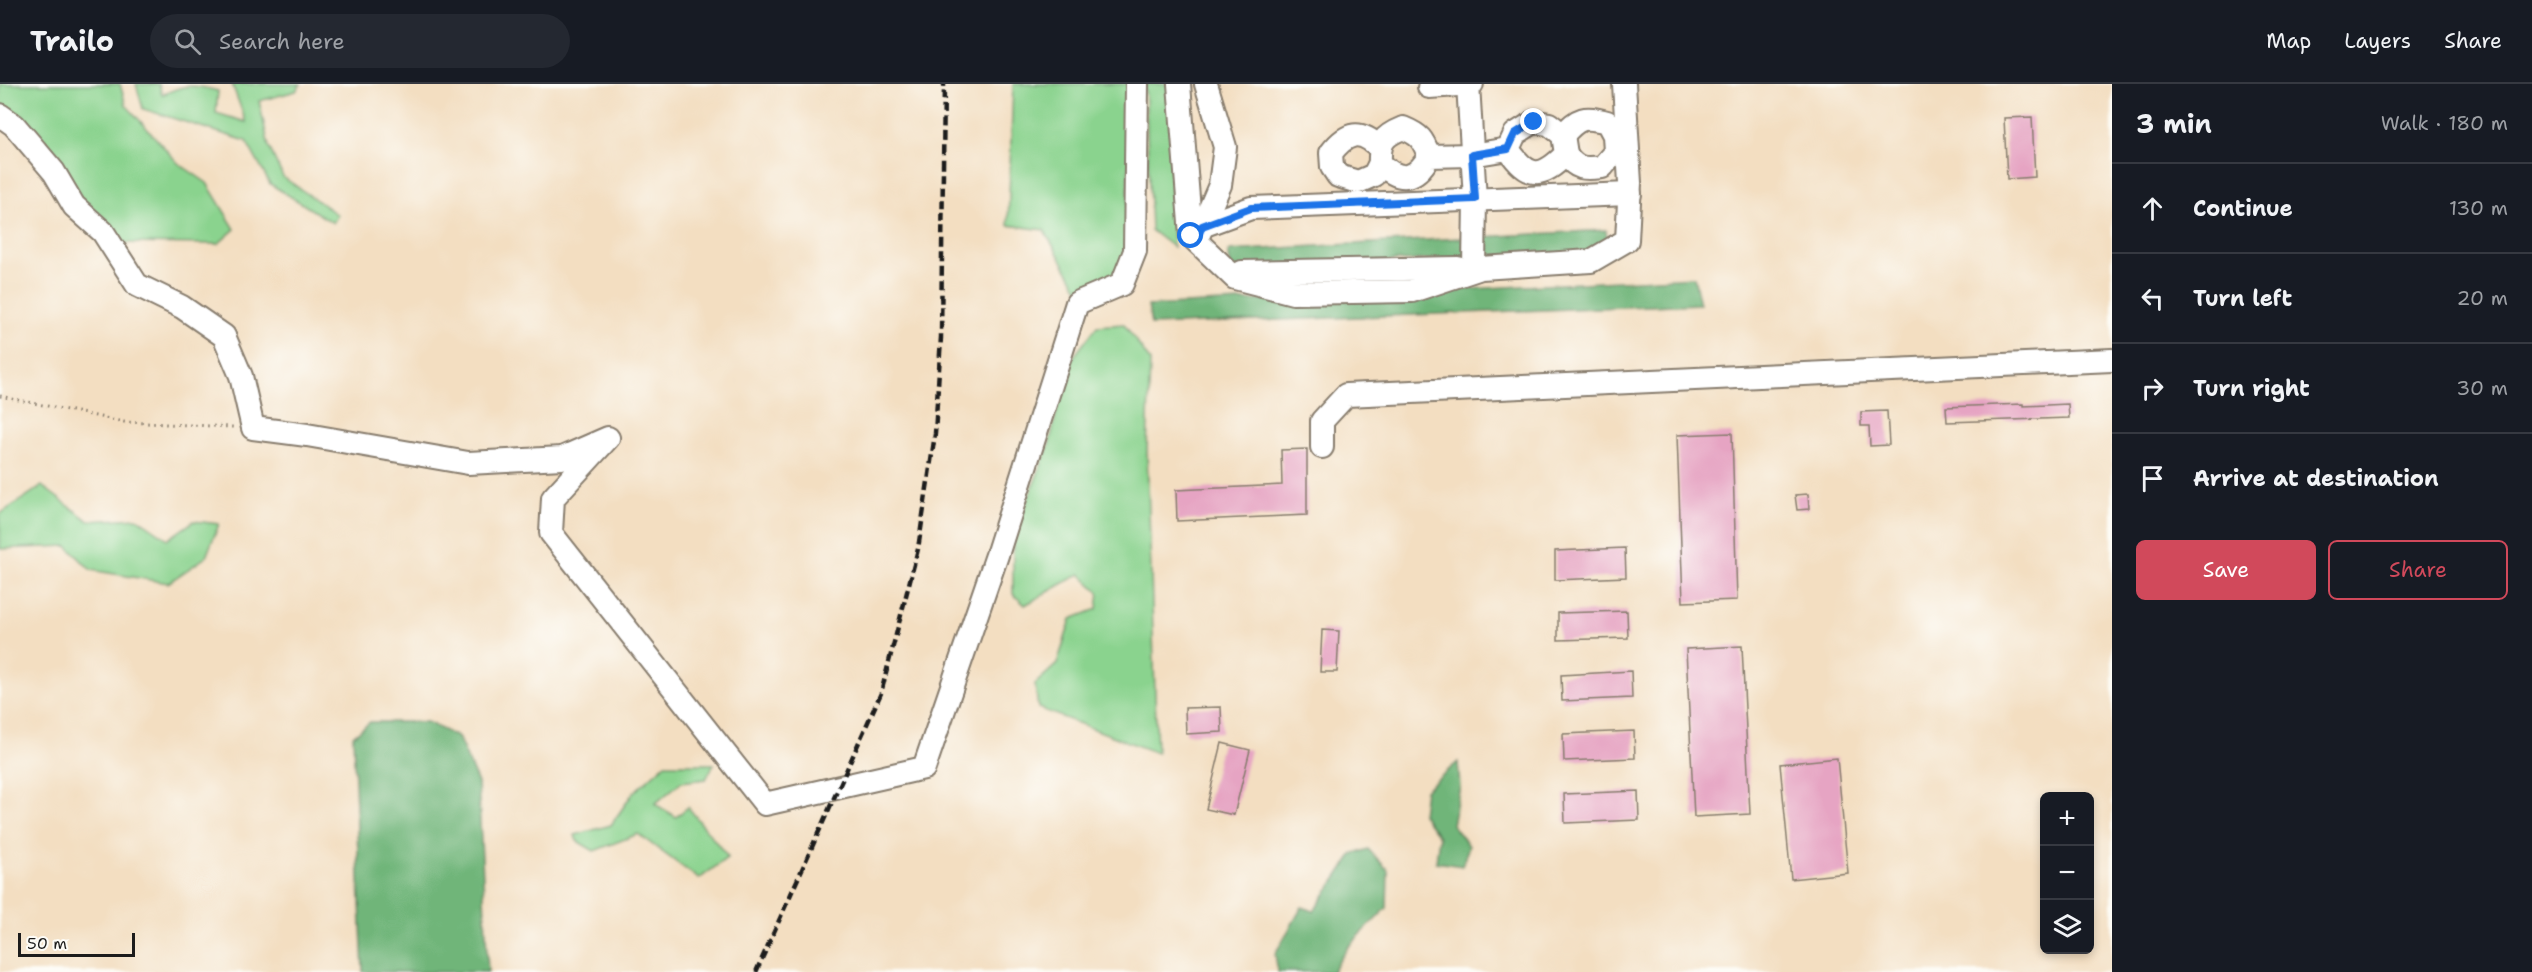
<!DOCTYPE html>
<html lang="en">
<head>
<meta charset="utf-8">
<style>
	:root { --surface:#171b24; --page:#242831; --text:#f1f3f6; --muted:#9ea1a6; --line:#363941; --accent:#d1495b }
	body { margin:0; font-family:"Shantell Sans",sans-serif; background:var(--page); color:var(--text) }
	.controls { position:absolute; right:18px; bottom:18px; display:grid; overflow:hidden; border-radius:9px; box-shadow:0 3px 9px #0003 }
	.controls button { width:54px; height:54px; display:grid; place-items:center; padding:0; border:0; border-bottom:2px solid var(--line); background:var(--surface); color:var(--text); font:30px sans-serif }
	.scale { position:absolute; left:18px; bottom:15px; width:117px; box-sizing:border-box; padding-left:6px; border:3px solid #1c1c1c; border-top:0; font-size:16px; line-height:21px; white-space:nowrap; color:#1c1c1c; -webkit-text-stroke:4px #fdfcf7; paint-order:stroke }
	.stop { position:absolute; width:18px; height:18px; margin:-14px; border:4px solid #1a73e8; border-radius:50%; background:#fff }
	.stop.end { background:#1a73e8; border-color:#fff; box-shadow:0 2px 6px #0008 }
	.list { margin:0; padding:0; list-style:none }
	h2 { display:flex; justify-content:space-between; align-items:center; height:78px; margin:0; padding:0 24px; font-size:26px }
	h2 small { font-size:20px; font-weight:400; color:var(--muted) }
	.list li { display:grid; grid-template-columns:39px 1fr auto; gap:18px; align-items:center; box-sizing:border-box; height:90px; padding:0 24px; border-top:2px solid var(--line) }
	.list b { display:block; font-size:22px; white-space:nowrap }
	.list em { font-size:20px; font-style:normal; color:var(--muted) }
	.actions { display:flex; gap:12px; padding:18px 24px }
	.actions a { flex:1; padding:14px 0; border:2px solid var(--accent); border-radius:9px; text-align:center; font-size:21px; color:var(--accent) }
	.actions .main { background:var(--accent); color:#fff }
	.icon { flex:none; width:33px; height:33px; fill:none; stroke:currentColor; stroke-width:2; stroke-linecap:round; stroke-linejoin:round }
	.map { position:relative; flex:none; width:2112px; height:888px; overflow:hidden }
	header { display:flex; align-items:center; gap:36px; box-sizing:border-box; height:84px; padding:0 30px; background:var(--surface); border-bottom:2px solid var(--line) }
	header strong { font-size:28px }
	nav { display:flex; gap:33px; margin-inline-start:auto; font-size:21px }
	.search { width:420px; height:54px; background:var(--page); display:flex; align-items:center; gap:15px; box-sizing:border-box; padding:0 21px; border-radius:33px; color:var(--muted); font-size:22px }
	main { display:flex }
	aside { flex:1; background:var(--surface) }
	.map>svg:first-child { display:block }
	.green { fill:#8ad38e; stroke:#537855; stroke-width:1.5 }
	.forest { fill:#6fb579; stroke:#46684a; stroke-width:1.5 }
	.building { fill:#e6a4c3 }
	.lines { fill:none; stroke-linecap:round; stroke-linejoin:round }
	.minor-casing { stroke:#887d6e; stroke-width:26 }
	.path { stroke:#887d6e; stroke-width:3; stroke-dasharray:1.5 4.5; stroke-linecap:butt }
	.minor { stroke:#fff; stroke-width:22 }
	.rail { stroke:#1c1c1c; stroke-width:4.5; stroke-dasharray:9 4.5; stroke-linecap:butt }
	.route { stroke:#1a73e8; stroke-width:8 }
</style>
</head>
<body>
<header>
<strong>Trailo</strong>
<div class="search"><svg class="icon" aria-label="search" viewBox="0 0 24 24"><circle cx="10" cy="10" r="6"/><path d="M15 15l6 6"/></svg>Search here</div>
<nav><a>Map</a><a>Layers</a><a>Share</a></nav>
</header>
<main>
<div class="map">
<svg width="2112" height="888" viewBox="0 0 2112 888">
	<rect width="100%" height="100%" fill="#fdfcf7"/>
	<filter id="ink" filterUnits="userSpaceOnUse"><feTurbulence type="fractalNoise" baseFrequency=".0167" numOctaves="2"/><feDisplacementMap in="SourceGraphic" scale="12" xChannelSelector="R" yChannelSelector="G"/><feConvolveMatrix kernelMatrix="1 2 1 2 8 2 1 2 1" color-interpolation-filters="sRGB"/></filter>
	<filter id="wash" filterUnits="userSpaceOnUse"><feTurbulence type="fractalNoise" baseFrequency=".008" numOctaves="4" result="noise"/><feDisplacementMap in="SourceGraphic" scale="24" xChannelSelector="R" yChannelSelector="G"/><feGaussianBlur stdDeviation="1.35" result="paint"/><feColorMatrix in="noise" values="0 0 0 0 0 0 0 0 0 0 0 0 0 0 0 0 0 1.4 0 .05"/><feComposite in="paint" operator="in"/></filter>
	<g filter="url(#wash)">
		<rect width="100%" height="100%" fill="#f3dec1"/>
		<g class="green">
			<polygon points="0,0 120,0 126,21 178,79 207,99 235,145 218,160 114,159 0,25"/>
			<path d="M 136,0 L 159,0 L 162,11 C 184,0 194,0 218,7 L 216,29 L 246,38 L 232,0 L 301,0 L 296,7 L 259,17 L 269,63 L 283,93 L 338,131 L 333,139 L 270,100 L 246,57 L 143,25 Z"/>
			<polygon points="1013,0 1130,0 1127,185 1083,213 1044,146 1008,141"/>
			<polygon points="1145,0 1169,0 1173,163 1151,146"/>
			<polygon points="1124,240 1150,277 1147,368 1157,669 1038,624 1035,600 1057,580 1071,535 1097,525 1099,508 1080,490 1025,521 1013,510 1013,453 1049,361 1068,280 1097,242"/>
			<polygon points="42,402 89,437 137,434 168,455 194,437 219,440 206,473 168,499 91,486 67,462 0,465 0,430"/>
			<polygon points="665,680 714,680 706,695 681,698 655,720 676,733 688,723 728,773 699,795 638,750 594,767 577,757 575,751 611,741 633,709"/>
		</g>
		<g class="forest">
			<polygon points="1606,146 1609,167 1231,185 1228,167"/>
			<polygon points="1694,193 1700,220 1151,241 1148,222"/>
			<polygon points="370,638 427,638 458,653 478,699 488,888 363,888 353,652"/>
			<polygon points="1458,678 1460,703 1452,740 1469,762 1462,782 1436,778 1439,753 1422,730 1425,706"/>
			<polygon points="1368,765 1388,786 1387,824 1348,863 1332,888 1278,888 1275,870 1302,823 1314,827 1353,770"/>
		</g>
		<g id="blocks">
			<g class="building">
				<polygon points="2032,33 2035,93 2007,95 2004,34"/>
				<polygon points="2023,320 2023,322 2068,320 2069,334 1947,338 1946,323"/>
				<polygon points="1887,327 1889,361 1870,362 1869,342 1861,342 1861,328"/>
				<polygon points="1732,349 1737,516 1683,518 1677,351"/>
				<polygon points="1307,365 1307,431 1177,437 1176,406 1282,401 1281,366"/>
				<polygon points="1808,410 1809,425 1797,426 1795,411"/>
				<polygon points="1625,464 1626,493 1555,496 1555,467"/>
				<polygon points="1627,527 1628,554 1558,556 1558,529"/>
				<polygon points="1322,546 1339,547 1337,588 1320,588"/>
				<polygon points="1742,562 1750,730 1694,733 1686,565"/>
				<polygon points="1631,587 1632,614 1562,617 1561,591"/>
				<polygon points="1221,623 1222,648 1186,650 1185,624"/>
				<polygon points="1634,647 1635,674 1564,677 1563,650"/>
				<polygon points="1222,659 1250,666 1234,731 1206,725"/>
				<polygon points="1837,674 1848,789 1791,795 1780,680"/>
				<polygon points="1638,707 1639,736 1565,739 1564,710"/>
			</g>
		</g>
	</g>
	<g filter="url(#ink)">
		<use href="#blocks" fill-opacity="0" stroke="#887d6e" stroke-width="1.5"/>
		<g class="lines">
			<g class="minor-casing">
				<g id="minor">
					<polyline points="1179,0 1191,152 1235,194 1293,209 1412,207 1481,184 1591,177 1627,156 1630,99 1624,0"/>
					<polyline points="1468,0 1475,115 1474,184"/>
					<polyline points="1429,3 1472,0"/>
					<polyline points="0,31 14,41 54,88 74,122 103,148 137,201 182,223 224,252 241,292 253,344 307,351 468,379 562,374 608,354 553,414 551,449 765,720 924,684 997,471 1077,219 1122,200 1135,167 1137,0"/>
					<path d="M 1563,51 C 1579,33 1584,32 1607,38 L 1614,51 L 1615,68 L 1602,83 C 1585,85 1576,86 1566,70"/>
					<path d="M 1380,64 C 1360,45 1347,48 1331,69 L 1332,83 L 1338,92 L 1358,98 L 1374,91 L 1380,79"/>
					<path d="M 1429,72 C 1423,55 1420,51 1403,44 C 1383,52 1379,58 1380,79 C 1400,99 1416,96 1429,72 L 1472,71 L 1508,65 L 1515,50 L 1534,38 L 1549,40 L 1563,51 L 1566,70 C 1541,95 1529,95 1508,65"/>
					<polyline points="1202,142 1251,124 1630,110"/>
					<polyline points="1199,150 1220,101 1225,63 1206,0"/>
					<polyline points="1242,188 1458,184"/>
					<polyline points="1322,363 1322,337 1346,311 2112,276"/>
				</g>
			</g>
			<polyline class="path" points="0,312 124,338 233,343"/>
			<use href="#minor" class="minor"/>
			<polyline class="rail" points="756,888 881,609 918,465 935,350 941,253 944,0"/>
		</g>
	</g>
	<g class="lines" filter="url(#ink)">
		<polyline class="route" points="1191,152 1196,157 1202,142 1251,124 1475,115 1472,71 1508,65 1515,50 1534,38"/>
	</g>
</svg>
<div class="controls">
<button>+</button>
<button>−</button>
<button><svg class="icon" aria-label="layers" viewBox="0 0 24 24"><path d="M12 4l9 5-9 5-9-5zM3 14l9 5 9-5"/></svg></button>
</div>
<div class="scale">50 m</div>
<div class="stop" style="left:1191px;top:152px"></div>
<div class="stop end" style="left:1534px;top:38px"></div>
</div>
<aside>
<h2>3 min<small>Walk · 180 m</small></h2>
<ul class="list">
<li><svg class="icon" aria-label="ahead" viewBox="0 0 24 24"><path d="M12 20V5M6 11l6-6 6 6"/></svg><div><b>Continue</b></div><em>130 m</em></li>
<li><svg class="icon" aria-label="left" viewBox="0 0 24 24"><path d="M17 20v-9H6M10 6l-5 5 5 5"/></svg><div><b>Turn left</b></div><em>20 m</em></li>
<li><svg class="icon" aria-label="right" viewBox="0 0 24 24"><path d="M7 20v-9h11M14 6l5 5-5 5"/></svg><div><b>Turn right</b></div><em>30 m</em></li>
<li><svg class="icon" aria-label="arrive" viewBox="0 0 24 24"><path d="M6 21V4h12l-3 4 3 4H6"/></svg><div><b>Arrive at destination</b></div></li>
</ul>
<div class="actions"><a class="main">Save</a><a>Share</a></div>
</aside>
</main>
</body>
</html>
